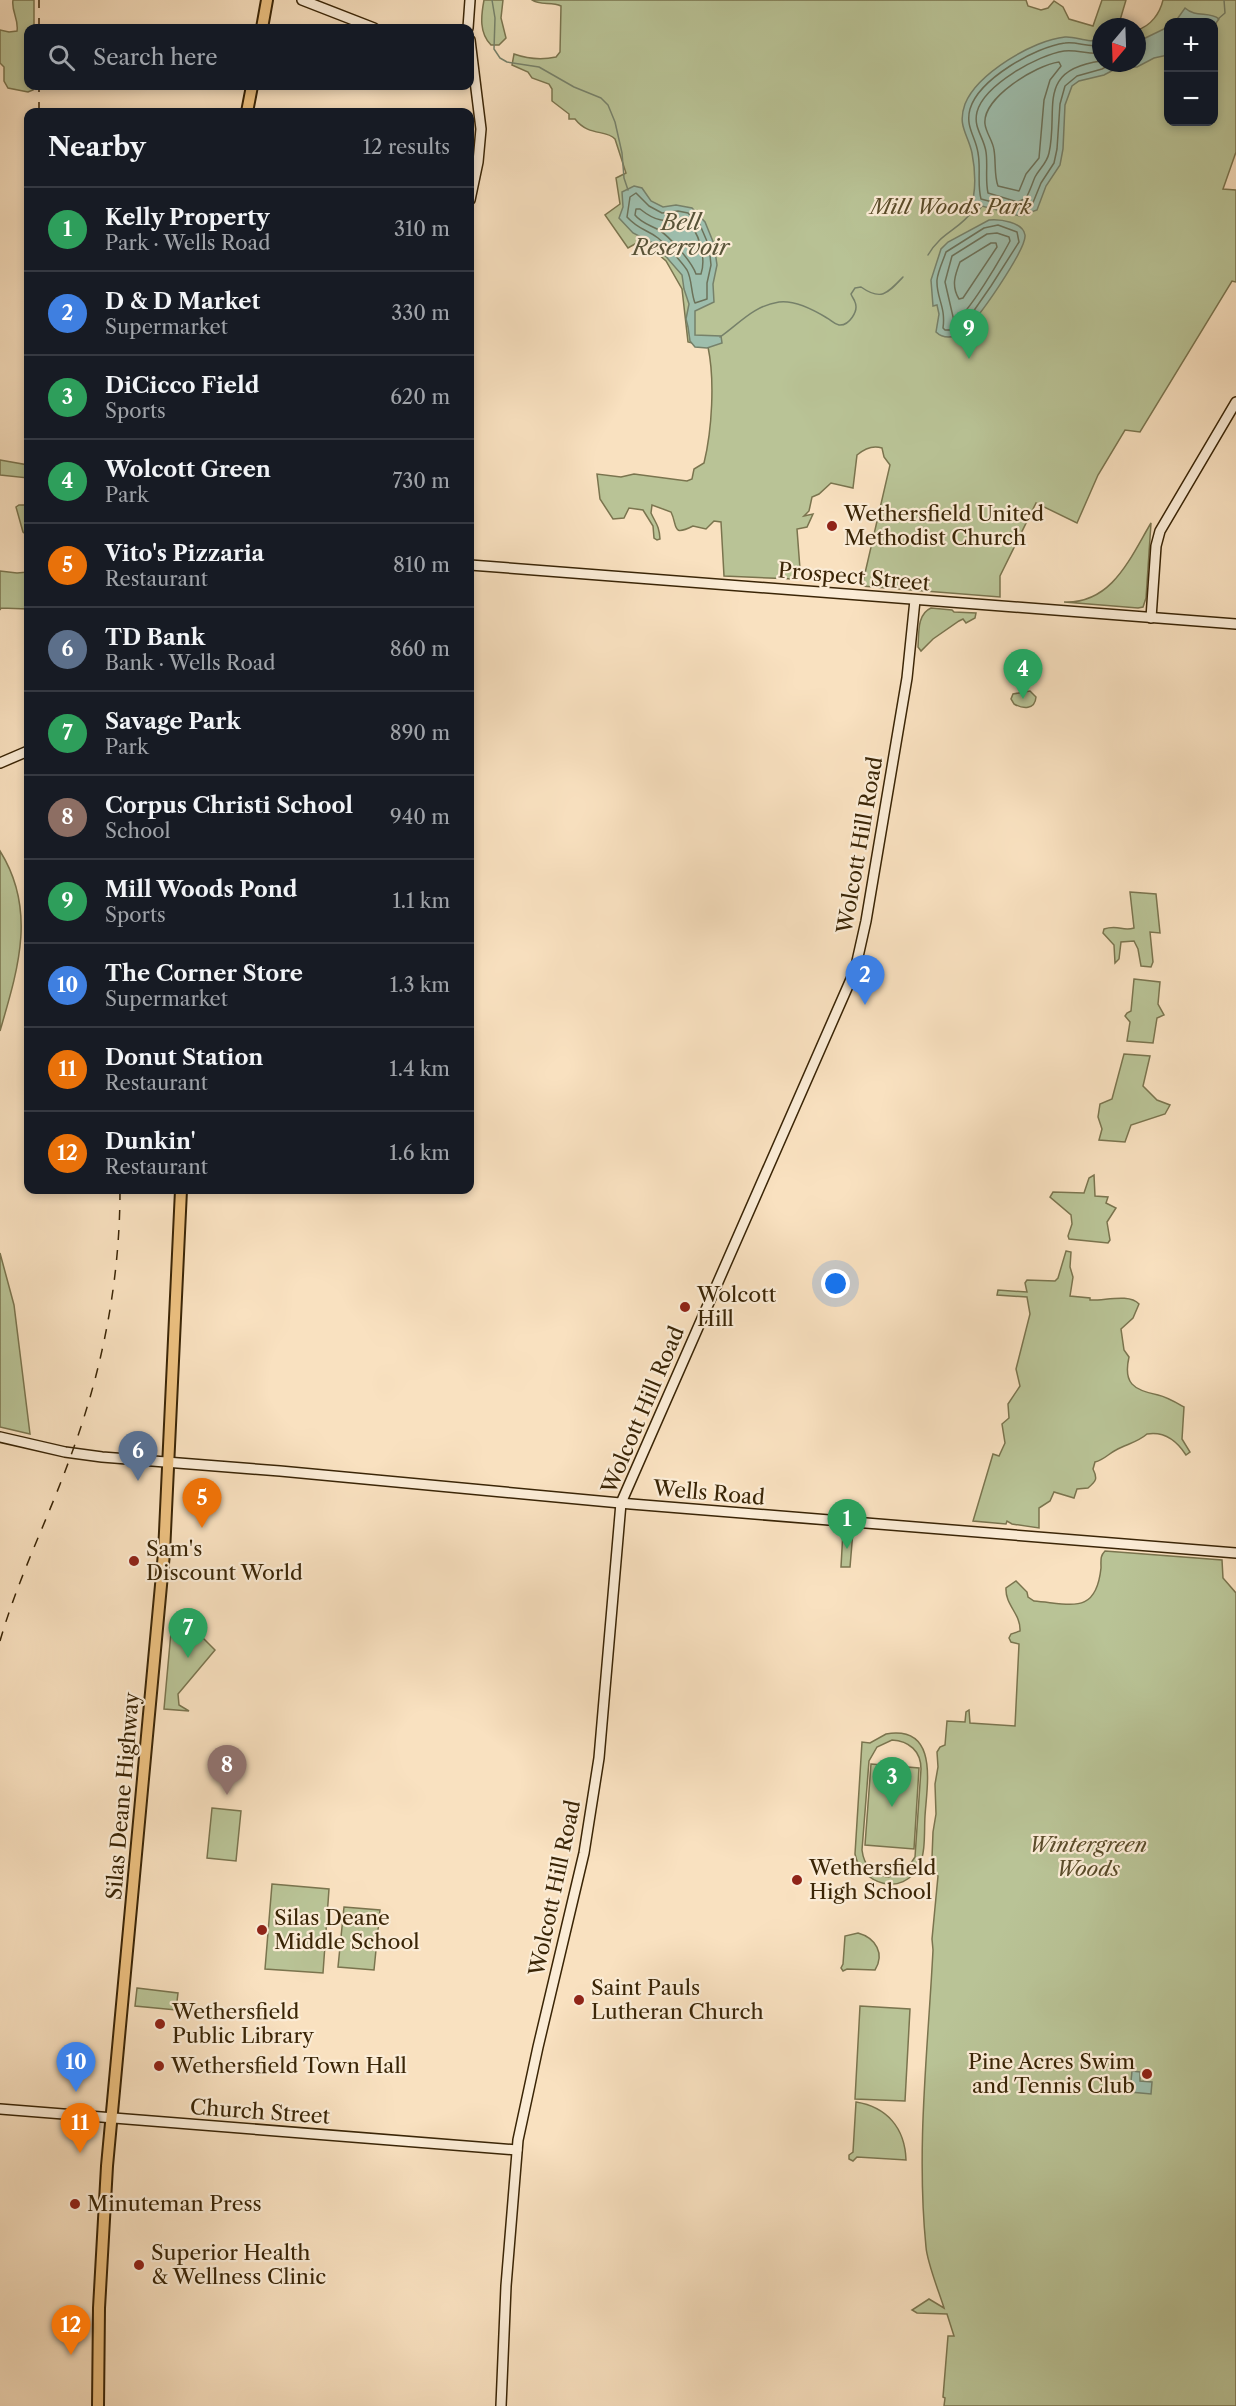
<!DOCTYPE html>
<html lang="en">
<head>
<meta charset="utf-8">
<style>
	:root { --surface:#171b24; --page:#20242c; --text:#f1f3f6; --muted:#9ea1a6; --line:#363941; --accent:#7c3aed }
	body { margin:0; font-family:"Libre Caslon Text",serif; background:var(--page); color:var(--text) }
	.controls { position:absolute; right:18px; top:18px; display:grid; overflow:hidden; border-radius:12px; box-shadow:0 3px 9px #0003 }
	.controls button { width:54px; height:54px; display:grid; place-items:center; padding:0; border:0; border-bottom:2px solid var(--line); background:var(--surface); color:var(--text); font:30px sans-serif }
	.compass { position:absolute; left:1092px; top:18px; width:54px; height:54px; border-radius:50%; background:var(--surface); box-shadow:0 3px 9px #0003; rotate:199deg }
	.you { position:absolute; left:836px; top:1284px; width:21px; height:21px; margin:-15px; border:4px solid #fff; border-radius:50%; background:#1a73e8; box-shadow:0 0 0 9px #1a73e833 }
	.badge { display:grid; place-items:center; width:39px; height:39px; border-radius:50%; background:var(--accent); color:#fff; font-size:20px; font-weight:700 }
	.pin { position:absolute; translate:-50% -50px; filter:drop-shadow(0 2px 3px #0008) }
	.pin::after { content:''; position:absolute; top:32px; width:21px; height:18px; background:inherit; clip-path:polygon(0 0,100% 0,50% 100%) }
	.list { margin:0; padding:0; list-style:none }
	h2 { display:flex; justify-content:space-between; align-items:center; height:78px; margin:0; padding:0 24px; font-size:26px }
	h2 small { font-size:20px; font-weight:400; color:var(--muted) }
	.list li { display:grid; grid-template-columns:39px 1fr auto; gap:18px; align-items:center; box-sizing:border-box; height:84px; padding:0 24px; border-top:2px solid var(--line) }
	.list b { display:block; font-size:22px; white-space:nowrap }
	.list p { margin:0; font-size:20px; white-space:nowrap; color:var(--muted) }
	.list em { font-size:20px; font-style:normal; color:var(--muted) }
	.icon { flex:none; width:33px; height:33px; fill:none; stroke:currentColor; stroke-width:2; stroke-linecap:round; stroke-linejoin:round }
	.map { position:relative; flex:none; width:1236px; height:2406px; overflow:hidden }
	.search { position:absolute; background:var(--surface); box-shadow:0 3px 9px #0003; left:24px; top:24px; width:450px; height:66px; display:flex; align-items:center; gap:15px; box-sizing:border-box; padding:0 21px; border-radius:12px; color:var(--muted); font-size:22px }
	.panel { position:absolute; background:var(--surface); box-shadow:0 3px 9px #0003; left:24px; top:108px; width:450px; height:1086px; border-radius:12px }
	.map>svg:first-child { display:block }
	.green { fill:#b9c396; stroke:#7a744e; stroke-width:1.5; fill-rule:evenodd }
	.water { fill:#9ebead; stroke:#76816a; stroke-width:1.5 }
	.lines { fill:none; stroke-linecap:round; stroke-linejoin:round }
	.shore { stroke:#6c725a; stroke-width:1.5 }
	.stream { stroke:#76816a; stroke-width:1.5 }
	.secondary-casing { stroke:#3a2506; stroke-width:12 }
	.primary-casing { stroke:#3a2506; stroke-width:14 }
	.secondary { stroke:#fbecd6; stroke-width:9 }
	.primary { stroke:#ecc080; stroke-width:10 }
	.rail { stroke:#3a2506; stroke-width:1.5; stroke-dasharray:10 10; stroke-linecap:butt }
	.poi-dot { fill:#8f2418; stroke:#fbecd6; stroke-width:2 }
	.labels { text-anchor:middle; stroke-width:4.5; stroke-linejoin:round; paint-order:stroke }
	.park-label { font-size:21px; font-style:italic; fill:#5a4c2a; stroke:#fbecd6 }
	.poi-label { font-size:21px; fill:#3a2506; stroke:#fbecd6; text-anchor:start }
	.street-label { font-size:21px; fill:#3a2506; stroke:#fbecd6 }
	.water-label { font-size:22px; font-style:italic; fill:#585338; stroke:#fbecd6 }
</style>
</head>
<body>
<div class="map">
<svg width="1236" height="2406" viewBox="0 0 1236 2406">
	<rect width="100%" height="100%" fill="#f9e1c0"/>
	<filter id="stains"><feTurbulence type="fractalNoise" baseFrequency=".00333" numOctaves="4"/><feColorMatrix values="0 0 0 0 .2 0 0 0 0 .09 0 0 0 0 .02 0 0 0 .5 -.17"/></filter>
	<radialGradient id="worn" r=".72"><stop offset=".6" stop-color="#630" stop-opacity="0"/><stop offset="1" stop-color="#630" stop-opacity=".3"/></radialGradient>
	<g class="green">
		<path d="M 13,0 L 34,0 L 34,28 L 28,28 L 28,86 L 33,86 L 33,90 L 28,92 L 8,88 L 4,81 L 4,67 L 0,63 L 0,30 L 9,32 L 17,31 C 19,19 11,11 13,0 Z"/>
		<path d="M 484,0 L 503,0 L 501,18 L 506,38 L 499,45 L 491,45 C 479,33 481,16 484,0 Z"/>
		<path d="M 532,0 L 1026,0 L 1028,6 L 1041,10 L 1048,8 L 1054,1 L 1063,7 L 1069,19 L 1093,26 L 1102,0 L 1126,0 L 1118,27 L 1101,27 L 1101,63 L 1137,63 L 1137,30 C 1151,26 1160,13 1163,0 L 1236,0 L 1236,152 L 1223,189 L 1236,190 L 1236,282 L 1232,281 L 1140,432 L 1125,430 L 1098,475 L 1077,523 L 1036,503 L 1000,576 L 1000,597 L 862,586 L 890,465 L 884,457 L 882,448 C 873,445 864,449 857,455 L 853,488 L 831,483 L 819,494 L 812,497 L 809,511 L 804,516 L 813,514 L 807,527 L 797,529 L 800,569 L 794,579 L 724,576 L 721,522 L 714,521 L 706,529 L 693,526 C 671,537 678,526 671,512 L 652,505 L 651,513 C 656,524 659,525 660,539 L 657,540 L 654,538 L 653,526 L 643,510 L 629,508 L 624,518 L 613,519 L 600,499 L 597,474 L 621,477 L 634,474 L 687,481 L 692,479 L 694,469 L 704,463 C 712,430 715,380 708,347 L 688,342 L 682,289 L 666,261 L 642,240 L 628,248 L 605,215 L 620,204 L 616,178 L 626,173 L 615,139 C 606,129 589,137 575,119 L 569,119 L 569,114 L 552,101 L 552,89 L 549,84 L 532,78 L 528,72 L 512,65 L 514,54 C 528,59 542,60 556,57 L 560,52 L 561,6 C 552,1 540,6 532,0 ZM 1168,22 L 1214,22 L 1214,122 L 1168,122 Z"/>
		<polygon points="0,460 28,465 28,478 0,475"/>
		<polygon points="19,505 28,505 28,536 23,532 16,507"/>
		<path d="M 1151,523 L 1146,598 L 1143,607 L 1138,608 L 1064,602 C 1112,604 1130,558 1151,523 Z"/>
		<polygon points="0,571 17,573 28,572 28,609 1,608 0,610"/>
		<path d="M 931,608 L 952,610 L 954,612 L 976,613 L 975,618 L 966,623 L 963,619 L 959,621 L 933,639 L 921,651 L 918,647 C 919,633 917,614 931,608 Z"/>
		<path d="M 1030,691 L 1036,697 C 1035,710 1023,709 1014,704 L 1011,699 L 1013,694 Z"/>
		<path d="M 0,851 C 37,910 18,969 0,1031 Z"/>
		<path d="M 1130,892 L 1156,894 L 1160,933 L 1150,932 L 1153,962 L 1151,967 L 1141,966 L 1138,949 L 1134,941 L 1121,942 L 1119,959 L 1115,963 L 1114,945 L 1103,933 L 1104,929 C 1119,924 1122,932 1134,928 Z"/>
		<polygon points="1134,979 1160,982 1158,1004 1164,1015 1157,1018 1153,1043 1127,1041 1130,1022 1125,1016 1127,1013 1131,1011"/>
		<polygon points="1124,1054 1150,1056 1143,1086 1157,1100 1170,1105 1165,1114 1131,1125 1125,1142 1099,1140 1102,1129 1098,1117 1100,1104 1112,1099"/>
		<polygon points="1094,1175 1095,1196 1108,1197 1106,1203 1116,1208 1107,1222 1110,1240 1108,1243 1069,1239 1068,1236 1072,1224 1071,1215 1050,1197 1053,1192 1084,1193 1089,1178"/>
		<path d="M 1066,1251 L 1071,1252 L 1070,1267 L 1073,1277 L 1070,1296 L 1090,1298 L 1090,1300 C 1104,1301 1129,1293 1139,1304 L 1133,1318 L 1121,1329 L 1124,1350 L 1129,1357 C 1123,1383 1133,1390 1158,1395 C 1167,1397 1177,1403 1184,1407 L 1182,1439 L 1190,1452 L 1186,1455 C 1177,1441 1165,1431 1147,1434 C 1138,1442 1127,1444 1116,1450 C 1108,1454 1104,1460 1095,1462 L 1093,1469 C 1098,1479 1096,1481 1088,1488 L 1077,1489 L 1074,1498 L 1054,1492 L 1050,1501 L 1039,1508 L 1039,1528 L 1012,1524 L 1007,1521 L 1006,1524 L 973,1521 L 993,1454 L 999,1456 L 1005,1443 L 1002,1424 L 1009,1418 L 1008,1404 L 1020,1386 L 1016,1369 L 1030,1314 L 1027,1297 L 997,1295 L 998,1290 L 1027,1292 L 1025,1283 L 1027,1280 L 1055,1281 L 1058,1278 Z"/>
		<polygon points="0,1253 14,1305 30,1434 0,1427"/>
		<polygon points="843,1531 853,1531 850,1567 841,1567"/>
		<path d="M 1105,1551 L 1222,1560 L 1223,1578 L 1236,1593 L 1236,2406 L 944,2406 L 945,2398 L 943,2397 L 948,2336 L 954,2336 L 947,2314 L 917,2313 L 912,2310 L 929,2299 L 944,2308 C 939,2292 927,2262 926,2247 C 916,2147 928,2049 933,1950 L 932,1939 L 938,1876 L 934,1872 L 932,1858 L 933,1832 L 936,1814 L 935,1784 L 938,1767 L 937,1752 L 940,1747 L 945,1745 L 947,1721 L 965,1722 L 966,1712 L 969,1710 L 970,1723 L 1015,1726 L 1019,1644 L 1011,1642 L 1009,1638 L 1011,1634 L 1020,1631 C 1021,1614 1005,1605 1006,1588 L 1016,1581 L 1027,1592 L 1028,1597 L 1034,1601 C 1072,1604 1096,1615 1101,1568 C 1101,1560 1100,1556 1105,1551 Z"/>
		<polygon points="172,1621 198,1623 197,1632 215,1650 178,1694 179,1705 189,1711 164,1709"/>
		<path d="M 886,1734 C 939,1725 927,1784 925,1816 C 924,1831 926,1852 919,1866 C 903,1897 861,1885 855,1854 L 862,1742 L 870,1743 ZM 892,1740 C 909,1741 921,1751 921,1769 L 915,1857 L 905,1872 L 888,1877 C 873,1875 864,1866 862,1850 L 869,1761 L 877,1747 Z"/>
		<polygon points="871,1764 919,1768 914,1849 865,1845"/>
		<polygon points="212,1808 241,1811 236,1861 207,1858"/>
		<polygon points="272,1884 329,1889 323,1973 265,1969"/>
		<polygon points="344,1907 380,1910 374,1970 338,1967"/>
		<path d="M 858,1933 C 876,1938 885,1954 875,1970 L 847,1969 L 843,1971 L 841,1968 L 843,1964 L 845,1936 Z"/>
		<polygon points="137,1988 178,1993 176,2010 135,2006"/>
		<polygon points="860,2006 910,2009 905,2101 855,2099"/>
		<path d="M 856,2102 C 887,2107 905,2128 906,2160 L 857,2157 L 853,2161 L 849,2159 L 849,2155 L 853,2152 Z"/>
	</g>
	<g class="water">
		<path d="M 1185,8 C 1196,18 1209,11 1219,19 L 1214,26 L 1214,22 L 1175,22 Z"/>
		<path d="M 1168,27 L 1168,55 L 1154,58 L 1137,67 L 1119,67 L 1104,75 L 1079,81 L 1072,86 L 1065,105 L 1063,149 L 1060,165 L 1046,186 L 1037,210 L 1020,216 L 982,206 L 978,211 L 970,207 C 977,193 975,168 972,153 C 968,134 957,126 965,104 C 977,74 1033,40 1065,37 C 1077,36 1090,45 1101,38 L 1101,63 L 1137,63 L 1137,42 Z"/>
		<polygon points="634,186 642,188 651,201 663,207 676,205 692,208 705,222 714,244 717,265 713,284 714,302 695,311 695,335 721,336 722,343 707,348 695,347 690,341 688,327 686,319 689,304 684,289 682,275 655,244 633,233 619,218 623,207 622,192"/>
		<path d="M 989,220 C 1000,219 1023,222 1025,235 C 1027,248 975,325 962,333 C 954,338 943,339 936,332 L 939,314 L 937,305 L 933,306 L 931,280 L 941,249 L 948,242 Z"/>
		<polygon points="1132,2071 1140,2072 1140,2081 1152,2082 1151,2094 1130,2092"/>
	</g>
	<g class="lines">
		<g class="shore">
			<path d="M 1101,45 C 1088,48 1077,41 1065,43 C 1035,47 979,79 970,109 C 965,127 976,137 978,153 C 981,168 977,184 981,199 L 1019,209 L 1032,205 L 1041,183 L 1054,163 L 1057,149 L 1060,104 L 1065,86 L 1077,76 L 1102,69 L 1113,63"/>
			<path d="M 1101,53 C 1089,55 1076,49 1064,51 C 1038,55 984,85 977,112 C 973,128 984,137 986,152 C 988,165 985,180 988,193 L 1018,202 L 1026,198 C 1030,191 1032,184 1035,177 C 1040,168 1047,163 1049,153 C 1059,109 1035,70 1101,61"/>
			<path d="M 1059,62 L 1061,66 L 1050,80 L 1044,100 L 1039,158 L 1026,174 L 1019,191 L 998,186 C 994,176 996,161 994,150 C 993,141 986,133 985,124 C 982,98 1036,65 1059,62 Z"/>
			<path d="M 636,193 L 649,206 L 662,213 L 678,211 L 688,213 L 700,225 L 709,246 L 711,265 L 707,283 L 707,299 L 695,303 C 691,293 692,279 687,270 C 681,261 666,245 658,238 C 646,229 639,230 627,217 L 630,197 Z"/>
			<path d="M 636,209 L 640,209 C 645,213 654,219 661,220 C 669,221 678,217 685,221 C 700,230 706,259 701,274 L 696,274 C 692,262 670,237 659,230 C 650,225 641,223 635,215 Z"/>
			<path d="M 998,225 L 1017,232 L 1019,242 L 991,286 L 966,322 L 955,330 L 945,330 L 943,328 C 946,306 936,298 937,280 C 938,271 943,261 946,252 L 984,228 Z"/>
			<path d="M 997,233 L 1009,237 L 1010,241 C 1002,256 967,317 954,321 L 945,282 L 952,256 L 987,234 Z"/>
			<path d="M 991,243 L 996,243 L 997,247 L 963,298 L 959,299 C 951,286 955,275 960,262 Z"/>
		</g>
		<g class="stream">
			<polyline points="492,0 495,18 494,49 500,58 507,62 539,67 574,87 601,98 608,105 615,122 622,153 624,178 628,190"/>
			<polyline points="1218,19 1225,13 1224,0"/>
			<path d="M 928,255 C 941,232 960,230 974,209"/>
			<path d="M 720,337 C 740,323 753,306 779,302 C 795,300 814,310 827,318 C 831,320 834,324 839,325 C 849,326 859,311 855,302 C 854,299 852,297 851,294 L 855,288 L 861,287 C 881,301 887,294 903,277"/>
		</g>
		<g class="secondary-casing">
			<g id="secondary">
				<polyline points="302,0 374,28"/>
				<polyline points="468,28 470,0"/>
				<polyline points="470,40 481,129 478,162 470,200"/>
				<polyline points="470,565 1236,624"/>
				<polyline points="1151,618 1156,546 1160,531 1236,402"/>
				<polyline points="0,763 28,751"/>
				<polyline points="0,1437 65,1452 102,1457 280,1471 631,1504 1236,1553"/>
				<polyline points="0,2109 517,2150"/>
				<polyline points="501,2406 506,2286 518,2140 538,2047 584,1853 599,1758 621,1503 855,970 866,921 907,678 915,600"/>
			</g>
		</g>
		<g class="primary-casing">
			<g id="primary">
				<polyline points="262,28 267,0"/>
				<polyline points="247,112 252,86"/>
				<polyline points="98,2406 99,2308 107,2166 164,1553 181,1190"/>
			</g>
		</g>
		<use href="#secondary" class="secondary"/>
		<use href="#primary" class="primary"/>
		<g class="rail">
			<polyline points="39,28 39,0"/>
			<polyline points="39,112 39,86"/>
			<path d="M 0,1641 C 18,1578 48,1519 70,1458 C 102,1372 120,1282 120,1190"/>
		</g>
	</g>
	<g class="poi-dot">
		<circle cx="832" cy="526" r="6"/>
		<circle cx="685" cy="1307" r="6"/>
		<circle cx="134" cy="1561" r="6"/>
		<circle cx="797" cy="1880" r="6"/>
		<circle cx="262" cy="1930" r="6"/>
		<circle cx="579" cy="2000" r="6"/>
		<circle cx="160" cy="2024" r="6"/>
		<circle cx="159" cy="2066" r="6"/>
		<circle cx="1147" cy="2074" r="6"/>
		<circle cx="75" cy="2204" r="6"/>
		<circle cx="139" cy="2265" r="6"/>
	</g>
	<g class="labels">
		<g class="park-label">
			<text x="951" y="214">Mill Woods Park</text>
			<text x="1088" y="1852">Wintergreen<tspan x="1088" dy="24">Woods</tspan></text>
		</g>
		<g class="poi-label">
			<text x="844" y="521">Wethersfield United<tspan x="844" dy="24">Methodist Church</tspan></text>
			<text x="697" y="1302">Wolcott<tspan x="697" dy="24">Hill</tspan></text>
			<text x="146" y="1556">Sam's<tspan x="146" dy="24">Discount World</tspan></text>
			<text x="809" y="1875">Wethersfield<tspan x="809" dy="24">High School</tspan></text>
			<text x="274" y="1925">Silas Deane<tspan x="274" dy="24">Middle School</tspan></text>
			<text x="591" y="1995">Saint Pauls<tspan x="591" dy="24">Lutheran Church</tspan></text>
			<text x="172" y="2019">Wethersfield<tspan x="172" dy="24">Public Library</tspan></text>
			<text x="1135" y="2069" text-anchor="end">Pine Acres Swim<tspan x="1135" dy="24">and Tennis Club</tspan></text>
			<text x="171" y="2073">Wethersfield Town Hall</text>
			<text x="87" y="2211">Minuteman Press</text>
			<text x="151" y="2260">Superior Health<tspan x="151" dy="24">&amp; Wellness Clinic</tspan></text>
		</g>
		<g class="street-label">
			<text transform="translate(854 577) rotate(5)" y="7">Prospect Street</text>
			<text transform="translate(860 845) rotate(-80)" y="7">Wolcott Hill Road</text>
			<text transform="translate(643 1410) rotate(-67)" y="7">Wolcott Hill Road</text>
			<text transform="translate(709 1493) rotate(5)" y="7">Wells Road</text>
			<text transform="translate(123 1796) rotate(-85)" y="7">Silas Deane Highway</text>
			<text transform="translate(555 1888) rotate(-78)" y="7">Wolcott Hill Road</text>
			<text transform="translate(260 2112) rotate(4)" y="7">Church Street</text>
		</g>
		<g class="water-label">
			<text x="681" y="230">Bell<tspan x="681" dy="25">Reservoir</tspan></text>
		</g>
	</g>
	<rect width="100%" height="100%" filter="url(#stains)"/>
	<rect width="100%" height="100%" fill="url(#worn)"/>
</svg>
<div class="controls">
<button>+</button>
<button>−</button>
</div>
<svg class="compass" viewBox="-18 -18 36 36"><path d="M0-13l5 13h-10z" fill="#e53935"/><path d="M0 13l5-13h-10z" fill="#9ea1a6"/></svg>
<div class="you"></div>
<div class="pin badge" style="left:847px;top:1549px;background:#2e9e5b">1</div>
<div class="pin badge" style="left:865px;top:1005px;background:#3f7fe0">2</div>
<div class="pin badge" style="left:892px;top:1807px;background:#2e9e5b">3</div>
<div class="pin badge" style="left:1023px;top:699px;background:#2e9e5b">4</div>
<div class="pin badge" style="left:202px;top:1528px;background:#e8710a">5</div>
<div class="pin badge" style="left:138px;top:1481px;background:#5c6f8a">6</div>
<div class="pin badge" style="left:188px;top:1658px;background:#2e9e5b">7</div>
<div class="pin badge" style="left:227px;top:1795px;background:#8d6e63">8</div>
<div class="pin badge" style="left:969px;top:359px;background:#2e9e5b">9</div>
<div class="pin badge" style="left:76px;top:2092px;background:#3f7fe0">10</div>
<div class="pin badge" style="left:80px;top:2153px;background:#e8710a">11</div>
<div class="pin badge" style="left:71px;top:2355px;background:#e8710a">12</div>
<div class="search"><svg class="icon" aria-label="search" viewBox="0 0 24 24"><circle cx="10" cy="10" r="6"/><path d="M15 15l6 6"/></svg>Search here</div>
<section class="panel">
<h2>Nearby<small>12 results</small></h2>
<ul class="list">
<li><span class="badge" style="background:#2e9e5b">1</span><div><b>Kelly Property</b><p>Park · Wells Road</p></div><em>310 m</em></li>
<li><span class="badge" style="background:#3f7fe0">2</span><div><b>D &amp; D Market</b><p>Supermarket</p></div><em>330 m</em></li>
<li><span class="badge" style="background:#2e9e5b">3</span><div><b>DiCicco Field</b><p>Sports</p></div><em>620 m</em></li>
<li><span class="badge" style="background:#2e9e5b">4</span><div><b>Wolcott Green</b><p>Park</p></div><em>730 m</em></li>
<li><span class="badge" style="background:#e8710a">5</span><div><b>Vito's Pizzaria</b><p>Restaurant</p></div><em>810 m</em></li>
<li><span class="badge" style="background:#5c6f8a">6</span><div><b>TD Bank</b><p>Bank · Wells Road</p></div><em>860 m</em></li>
<li><span class="badge" style="background:#2e9e5b">7</span><div><b>Savage Park</b><p>Park</p></div><em>890 m</em></li>
<li><span class="badge" style="background:#8d6e63">8</span><div><b>Corpus Christi School</b><p>School</p></div><em>940 m</em></li>
<li><span class="badge" style="background:#2e9e5b">9</span><div><b>Mill Woods Pond</b><p>Sports</p></div><em>1.1 km</em></li>
<li><span class="badge" style="background:#3f7fe0">10</span><div><b>The Corner Store</b><p>Supermarket</p></div><em>1.3 km</em></li>
<li><span class="badge" style="background:#e8710a">11</span><div><b>Donut Station</b><p>Restaurant</p></div><em>1.4 km</em></li>
<li><span class="badge" style="background:#e8710a">12</span><div><b>Dunkin'</b><p>Restaurant</p></div><em>1.6 km</em></li>
</ul>
</section>
</div>
</body>
</html>
